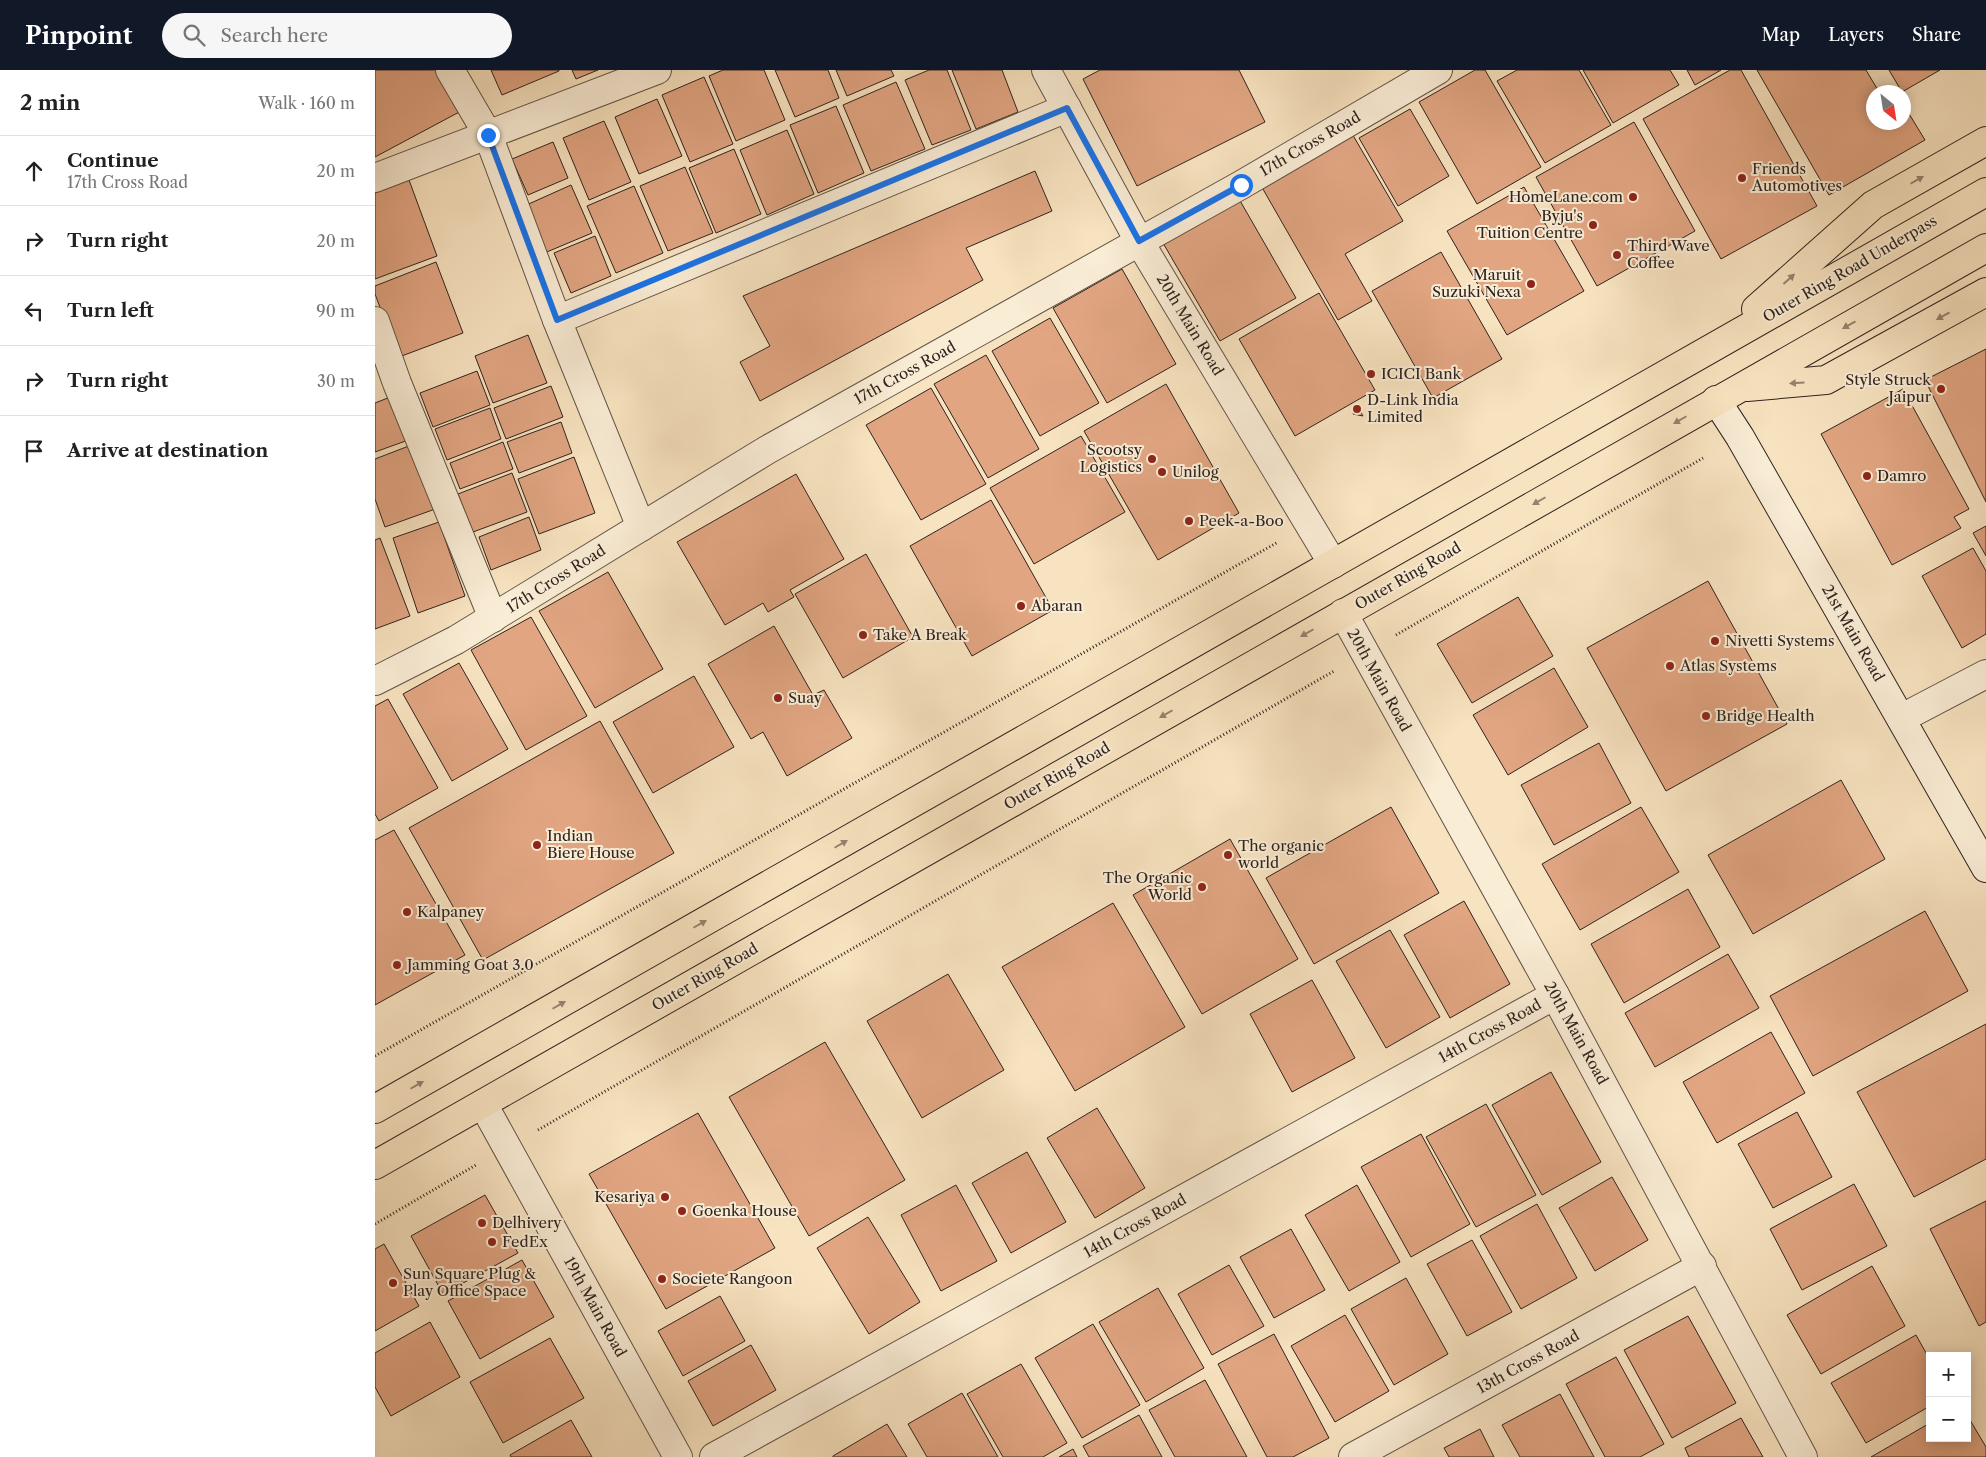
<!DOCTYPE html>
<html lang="en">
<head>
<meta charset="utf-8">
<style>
	:root { --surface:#fff; --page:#f6f6f6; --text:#222; --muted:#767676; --line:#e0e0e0; --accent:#111827 }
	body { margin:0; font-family:"Libre Caslon Text",serif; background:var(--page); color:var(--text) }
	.controls { position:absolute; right:15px; bottom:15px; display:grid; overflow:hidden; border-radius:0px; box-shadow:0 2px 12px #0003 }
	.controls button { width:45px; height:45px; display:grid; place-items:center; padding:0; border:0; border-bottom:1px solid var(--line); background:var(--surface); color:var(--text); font:25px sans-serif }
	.compass { position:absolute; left:1491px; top:15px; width:45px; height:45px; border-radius:50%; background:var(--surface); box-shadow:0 2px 12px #0003; rotate:150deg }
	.stop { position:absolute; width:15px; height:15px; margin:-11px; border:4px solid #1a73e8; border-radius:50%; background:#fff }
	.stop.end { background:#1a73e8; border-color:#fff; box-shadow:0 1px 5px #0008 }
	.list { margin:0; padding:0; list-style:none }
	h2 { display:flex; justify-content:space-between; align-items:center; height:65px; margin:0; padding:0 20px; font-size:21px }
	h2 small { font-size:16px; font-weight:400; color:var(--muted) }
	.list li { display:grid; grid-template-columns:32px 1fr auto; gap:15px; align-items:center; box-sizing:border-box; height:70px; padding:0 20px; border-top:1px solid var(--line) }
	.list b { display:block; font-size:19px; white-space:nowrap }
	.list p { margin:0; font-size:16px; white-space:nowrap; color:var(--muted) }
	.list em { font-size:16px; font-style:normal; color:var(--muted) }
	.icon { flex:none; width:28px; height:28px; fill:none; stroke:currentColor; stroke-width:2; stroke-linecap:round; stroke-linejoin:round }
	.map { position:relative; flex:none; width:1611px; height:1387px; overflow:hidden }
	header { display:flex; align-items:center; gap:30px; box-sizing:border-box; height:70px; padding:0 25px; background:var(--accent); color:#fff }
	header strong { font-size:24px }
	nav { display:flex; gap:28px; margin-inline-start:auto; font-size:18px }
	.search { width:350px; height:45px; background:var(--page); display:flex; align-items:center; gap:12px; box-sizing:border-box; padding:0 18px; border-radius:28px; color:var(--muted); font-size:19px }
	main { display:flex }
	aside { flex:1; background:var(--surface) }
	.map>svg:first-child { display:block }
	.building { fill:#e1a582; stroke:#2f231e }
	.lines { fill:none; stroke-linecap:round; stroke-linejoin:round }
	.street-casing { stroke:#615346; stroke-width:30 }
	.secondary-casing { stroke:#2f231e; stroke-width:30 }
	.highway-casing { stroke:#2f231e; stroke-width:30 }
	.path { stroke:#2f231e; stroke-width:3; stroke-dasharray:1 2.5; stroke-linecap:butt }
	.street { stroke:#faedd6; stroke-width:28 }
	.secondary { stroke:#faedd6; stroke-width:28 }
	.highway { stroke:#f8e3c0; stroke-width:28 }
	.oneway { fill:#94836f }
	.route { stroke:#1a73e8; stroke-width:6 }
	.poi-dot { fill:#8f2418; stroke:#faedd6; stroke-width:2 }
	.labels { text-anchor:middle; stroke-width:4; stroke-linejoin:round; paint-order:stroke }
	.street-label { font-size:15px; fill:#2f231e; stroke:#faedd6 }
	.poi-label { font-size:15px; fill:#2f231e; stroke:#faedd6; text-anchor:start }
</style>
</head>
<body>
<header>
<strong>Pinpoint</strong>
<div class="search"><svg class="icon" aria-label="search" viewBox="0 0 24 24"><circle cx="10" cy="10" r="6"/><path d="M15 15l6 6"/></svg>Search here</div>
<nav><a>Map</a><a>Layers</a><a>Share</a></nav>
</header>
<main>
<aside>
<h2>2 min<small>Walk · 160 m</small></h2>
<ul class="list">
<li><svg class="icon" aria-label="ahead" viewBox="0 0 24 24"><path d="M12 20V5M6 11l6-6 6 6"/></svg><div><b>Continue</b><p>17th Cross Road</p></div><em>20 m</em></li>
<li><svg class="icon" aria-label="right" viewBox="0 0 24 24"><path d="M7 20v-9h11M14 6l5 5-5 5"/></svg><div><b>Turn right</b></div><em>20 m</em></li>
<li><svg class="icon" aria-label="left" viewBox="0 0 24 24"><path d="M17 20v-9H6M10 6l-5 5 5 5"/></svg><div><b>Turn left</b></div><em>90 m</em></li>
<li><svg class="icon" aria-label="right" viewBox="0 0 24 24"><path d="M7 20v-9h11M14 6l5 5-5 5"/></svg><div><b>Turn right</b></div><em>30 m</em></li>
<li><svg class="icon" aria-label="arrive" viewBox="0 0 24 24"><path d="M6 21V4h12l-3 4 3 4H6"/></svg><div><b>Arrive at destination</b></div></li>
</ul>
</aside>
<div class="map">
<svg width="1611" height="1387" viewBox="0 0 1611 1387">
	<rect width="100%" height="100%" fill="#f8e3c0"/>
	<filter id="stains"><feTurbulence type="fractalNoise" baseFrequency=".004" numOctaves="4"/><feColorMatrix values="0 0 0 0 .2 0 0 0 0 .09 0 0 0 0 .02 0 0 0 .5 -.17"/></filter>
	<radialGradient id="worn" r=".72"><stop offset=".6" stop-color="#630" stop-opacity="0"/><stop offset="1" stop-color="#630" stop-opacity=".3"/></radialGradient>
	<g class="building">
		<polygon points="0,0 67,0 88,40 0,87"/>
		<polygon points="116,0 184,0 184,1 127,25"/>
		<polygon points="197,0 223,0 201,9"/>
		<polygon points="348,0 389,0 410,50 361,71 334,6"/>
		<polygon points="400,0 453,0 464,28 420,47"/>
		<polygon points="461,0 516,0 519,6 472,26"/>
		<polygon points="554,0 572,0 596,60 557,75 530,10"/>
		<polygon points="577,0 627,0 643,42 601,59"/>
		<polygon points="725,0 864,0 890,52 762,116 708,9"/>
		<polygon points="1100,0 1110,0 1166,97 1102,134 1044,32"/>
		<polygon points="1142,0 1204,0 1236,55 1170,93 1122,11"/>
		<polygon points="1208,0 1295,0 1304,15 1238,53"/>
		<polygon points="1312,0 1346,0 1320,15"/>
		<polygon points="1355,0 1366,0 1442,136 1346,189 1268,49"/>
		<polygon points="1382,0 1491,0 1504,22 1498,22 1498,52 1528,52 1528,34 1550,70 1454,125"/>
		<polygon points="1514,0 1565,0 1527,22"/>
		<polygon points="329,7 358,74 315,92 287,25"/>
		<polygon points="521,12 550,79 496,101 468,35"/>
		<polygon points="282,29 307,86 264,104 240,47"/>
		<polygon points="461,36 489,103 443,123 415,55"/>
		<polygon points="1035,39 1074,106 1023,136 984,68"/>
		<polygon points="229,51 256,112 214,130 188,68"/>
		<polygon points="1259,52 1320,161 1222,216 1161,107"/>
		<polygon points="972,55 1028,151 970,184 997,231 963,250 881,107"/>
		<polygon points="412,60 439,124 392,145 365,80"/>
		<polygon points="178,72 193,108 153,125 137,89"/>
		<polygon points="359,79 386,144 341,163 314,98"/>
		<polygon points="310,97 338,163 293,181 265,116"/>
		<polygon points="660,101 677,141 591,178 608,210 385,331 365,292 395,276 368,226"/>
		<polygon points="34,110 62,186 0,209 0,123"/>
		<polygon points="196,115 217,163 167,184 147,137"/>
		<polygon points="259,116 288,183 241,203 212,136"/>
		<polygon points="1149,117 1209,221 1132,265 1072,161"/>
		<polygon points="864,129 921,228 845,271 788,173"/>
		<polygon points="220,166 236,206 196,223 179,183"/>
		<polygon points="1066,182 1127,289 1058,328 997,221"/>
		<polygon points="61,192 88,263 24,287 0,224 0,216"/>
		<polygon points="747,199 801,294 732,333 678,238"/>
		<polygon points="944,223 1000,320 920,366 864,269"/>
		<polygon points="675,248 724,333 665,366 617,281"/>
		<polygon points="153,265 172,313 118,333 100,286"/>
		<polygon points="1611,279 1611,432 1550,310"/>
		<polygon points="611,285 664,379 613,408 559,314"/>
		<polygon points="102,301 115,335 58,357 45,323"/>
		<polygon points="791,314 864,443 783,490 709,361"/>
		<polygon points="176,316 188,347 131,369 119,338"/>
		<polygon points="556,318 611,414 546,450 491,355"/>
		<polygon points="1528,319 1594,439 1579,447 1586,458 1517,495 1446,364"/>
		<polygon points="23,324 39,368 0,382 0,333"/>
		<polygon points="981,334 988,346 978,344"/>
		<polygon points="115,338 126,369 72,390 60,359"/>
		<polygon points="186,352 197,383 144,403 132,372"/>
		<polygon points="706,366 750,442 659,494 615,418"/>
		<polygon points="128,372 138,399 85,419 75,393"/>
		<polygon points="39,374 63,438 10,457 0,429 0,389"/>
		<polygon points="199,387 220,443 164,464 143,409"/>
		<polygon points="137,403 152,442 98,462 83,424"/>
		<polygon points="421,404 469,489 415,520 419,527 393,542 388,533 350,555 302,472"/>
		<polygon points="616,430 678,540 597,586 535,476"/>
		<polygon points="154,447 166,480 116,500 104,467"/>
		<polygon points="64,452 90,526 43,543 18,468"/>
		<polygon points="1611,456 1611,486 1598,463"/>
		<polygon points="5,468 35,546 0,559 0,470"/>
		<polygon points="1598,478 1611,501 1611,564 1587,578 1547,506"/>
		<polygon points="491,484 538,567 468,608 420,524"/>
		<polygon points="233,502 288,599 220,638 164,541"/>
		<polygon points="1333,511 1412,654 1291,721 1212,578"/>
		<polygon points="1143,527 1178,586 1097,633 1062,574"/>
		<polygon points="156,547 212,646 151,680 96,580"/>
		<polygon points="399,556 438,625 449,620 477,668 412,706 388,662 376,669 333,594"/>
		<polygon points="84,593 133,679 77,711 28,624"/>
		<polygon points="1179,598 1213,657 1133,705 1098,645"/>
		<polygon points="319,606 359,677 278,723 238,652"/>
		<polygon points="13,629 63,718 4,751 0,744 0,636"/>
		<polygon points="225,651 299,783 108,890 34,758"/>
		<polygon points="1224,673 1256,733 1179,775 1146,715"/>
		<polygon points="1466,710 1510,789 1378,864 1333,785"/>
		<polygon points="1016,737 1064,823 939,894 891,808"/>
		<polygon points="1266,737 1304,802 1205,860 1167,794"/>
		<polygon points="19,760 90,885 0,935 0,770"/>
		<polygon points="855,769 923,889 827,944 758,825"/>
		<polygon points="1313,819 1345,877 1249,933 1216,874"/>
		<polygon points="1089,831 1135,914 1075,948 1029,865"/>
		<polygon points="738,833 810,957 700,1021 627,897"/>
		<polygon points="1550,841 1593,921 1438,1006 1395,926"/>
		<polygon points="1015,860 1065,947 1011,978 961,891"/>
		<polygon points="1353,884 1384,938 1280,997 1250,943"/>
		<polygon points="573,904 629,1000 547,1048 492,951"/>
		<polygon points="937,910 980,988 917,1022 875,944"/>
		<polygon points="1611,954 1611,1089 1539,1127 1482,1022"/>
		<polygon points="1396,962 1430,1023 1342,1073 1308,1012"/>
		<polygon points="450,972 530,1110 434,1166 354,1027"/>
		<polygon points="1176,1002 1226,1092 1167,1125 1117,1035"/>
		<polygon points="1111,1034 1161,1125 1101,1157 1051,1067"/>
		<polygon points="722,1038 770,1118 720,1148 672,1068"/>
		<polygon points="1422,1042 1457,1107 1398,1138 1363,1074"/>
		<polygon points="323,1043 400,1178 291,1239 214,1104"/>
		<polygon points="1046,1064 1095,1154 1036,1187 986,1097"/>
		<polygon points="652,1082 691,1152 636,1183 597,1113"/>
		<polygon points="1237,1107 1273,1170 1220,1201 1184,1138"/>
		<polygon points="1479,1114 1512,1176 1427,1220 1395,1159"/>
		<polygon points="581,1115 622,1191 566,1221 526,1145"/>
		<polygon points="982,1115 1025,1192 974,1221 930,1145"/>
		<polygon points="110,1125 143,1183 68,1224 36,1166"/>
		<polygon points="1611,1131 1611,1252 1604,1256 1555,1159"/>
		<polygon points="1162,1134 1202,1208 1146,1239 1105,1166"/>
		<polygon points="493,1147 545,1232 494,1264 442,1178"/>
		<polygon points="916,1159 950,1220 899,1248 865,1187"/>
		<polygon points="1097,1170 1137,1242 1092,1266 1052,1194"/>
		<polygon points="9,1174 44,1236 0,1261 0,1179"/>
		<polygon points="147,1190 179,1247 105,1289 73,1231"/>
		<polygon points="854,1195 889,1256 837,1285 803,1224"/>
		<polygon points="1497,1196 1530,1256 1446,1304 1412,1245"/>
		<polygon points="1031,1208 1073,1284 1019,1315 976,1239"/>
		<polygon points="783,1218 829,1298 771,1332 724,1252"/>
		<polygon points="345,1226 370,1271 308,1306 283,1261"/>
		<polygon points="970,1245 1014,1321 960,1352 916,1276"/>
		<polygon points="1313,1246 1361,1333 1297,1368 1249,1280"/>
		<polygon points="55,1252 85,1307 16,1346 0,1317 0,1283"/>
		<polygon points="718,1254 765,1335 707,1368 660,1288"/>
		<polygon points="899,1264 954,1368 918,1387 892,1387 843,1294"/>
		<polygon points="1541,1265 1555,1290 1555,1336 1491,1373 1456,1313"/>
		<polygon points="175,1268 209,1328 128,1373 95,1312"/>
		<polygon points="376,1275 401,1320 338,1356 313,1311"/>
		<polygon points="1241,1287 1289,1374 1265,1387 1230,1387 1191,1314"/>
		<polygon points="646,1294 692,1373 668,1387 628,1387 592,1324"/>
		<polygon points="830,1310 872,1387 800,1387 774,1340"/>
		<polygon points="587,1323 623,1387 552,1387 533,1354"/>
		<polygon points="1185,1324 1219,1387 1145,1387 1127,1355"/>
		<polygon points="764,1345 787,1387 714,1387 708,1376"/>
		<polygon points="1592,1345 1611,1377 1611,1387 1496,1387 1555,1353 1555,1368 1592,1368"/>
		<polygon points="1366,1348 1388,1387 1314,1387 1310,1378"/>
		<polygon points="196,1350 217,1387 136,1387 135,1385"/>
		<polygon points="512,1354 532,1387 458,1387 458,1386"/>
		<polygon points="1105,1359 1119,1387 1074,1387 1069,1378"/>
		<polygon points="698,1379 702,1387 684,1387"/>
	</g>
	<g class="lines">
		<g class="street-casing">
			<g id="street">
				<polyline points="75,0 113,65 182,250 266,457"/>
				<polyline points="671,0 764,171 958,494"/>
				<polyline points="0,108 282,0"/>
				<polyline points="182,250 692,38"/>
				<polyline points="0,251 22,313 118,548"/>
				<polyline points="968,543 1180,925 1428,1387"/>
				<polyline points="0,611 81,570 392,380 866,115 1063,0"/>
				<polyline points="1527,648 1611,604"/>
				<polyline points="108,1034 303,1387"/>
				<polyline points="339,1387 1180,925"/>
				<polyline points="978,1387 1327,1196"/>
			</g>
		</g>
		<g class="secondary-casing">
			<polyline id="secondary" points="1341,330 1365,367 1611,798"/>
		</g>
		<g class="highway-casing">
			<g id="highway">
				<polyline points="1381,239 1498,135 1611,71"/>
				<polyline points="1372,317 1451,310 1611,222"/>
				<polyline points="0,1039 1611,122"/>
				<polyline points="0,1095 1611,178"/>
			</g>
		</g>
		<g class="path">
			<polyline points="1021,565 1328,388"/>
			<polyline points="0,986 903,472"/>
			<polyline points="163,1060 959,601"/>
			<polyline points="0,1154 101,1095"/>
		</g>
		<use href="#street" class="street"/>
		<use href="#secondary" class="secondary"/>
		<use href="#highway" class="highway"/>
	</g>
	<defs><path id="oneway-solid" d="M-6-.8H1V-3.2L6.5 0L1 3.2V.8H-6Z" transform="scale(1.25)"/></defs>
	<g class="oneway">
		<use href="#oneway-solid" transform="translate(1542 110) rotate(-30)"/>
		<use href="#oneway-solid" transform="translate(1414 209) rotate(-42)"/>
		<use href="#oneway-solid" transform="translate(1568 246) rotate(151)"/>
		<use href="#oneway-solid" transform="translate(1474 255) rotate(151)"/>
		<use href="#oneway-solid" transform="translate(1422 313) rotate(176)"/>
		<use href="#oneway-solid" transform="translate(1305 350) rotate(150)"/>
		<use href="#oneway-solid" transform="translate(1164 431) rotate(150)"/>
		<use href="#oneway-solid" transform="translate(932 563) rotate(150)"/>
		<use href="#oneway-solid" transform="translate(791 644) rotate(150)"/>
		<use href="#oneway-solid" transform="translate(466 774) rotate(-30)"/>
		<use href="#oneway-solid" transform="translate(325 854) rotate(-30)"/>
		<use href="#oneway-solid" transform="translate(184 935) rotate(-30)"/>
		<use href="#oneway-solid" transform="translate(42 1015) rotate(-30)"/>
	</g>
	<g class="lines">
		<polyline class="route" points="113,65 182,250 692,38 764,171 866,115"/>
	</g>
	<g class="poi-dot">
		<circle cx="1367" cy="108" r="5"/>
		<circle cx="1258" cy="127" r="5"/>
		<circle cx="1218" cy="155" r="5"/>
		<circle cx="1242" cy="185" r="5"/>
		<circle cx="1156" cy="214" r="5"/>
		<circle cx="996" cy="304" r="5"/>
		<circle cx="1566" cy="319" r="5"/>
		<circle cx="982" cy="339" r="5"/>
		<circle cx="777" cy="389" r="5"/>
		<circle cx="787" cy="402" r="5"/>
		<circle cx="1492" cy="406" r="5"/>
		<circle cx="814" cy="451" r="5"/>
		<circle cx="646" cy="536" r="5"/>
		<circle cx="488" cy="565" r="5"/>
		<circle cx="1340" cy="571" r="5"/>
		<circle cx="1295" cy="596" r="5"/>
		<circle cx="403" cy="628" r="5"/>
		<circle cx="1331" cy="646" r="5"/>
		<circle cx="162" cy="775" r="5"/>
		<circle cx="853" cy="785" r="5"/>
		<circle cx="827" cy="817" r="5"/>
		<circle cx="32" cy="842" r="5"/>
		<circle cx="22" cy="895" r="5"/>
		<circle cx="290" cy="1127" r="5"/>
		<circle cx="307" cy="1141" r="5"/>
		<circle cx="107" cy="1153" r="5"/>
		<circle cx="117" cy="1172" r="5"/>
		<circle cx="287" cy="1209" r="5"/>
		<circle cx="18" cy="1213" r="5"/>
	</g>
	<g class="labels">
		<g class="street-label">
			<text transform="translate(935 74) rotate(-30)" y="5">17th Cross Road</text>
			<text transform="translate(1475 199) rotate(-30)" y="5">Outer Ring Road Underpass</text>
			<text transform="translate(815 255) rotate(59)" y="5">20th Main Road</text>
			<text transform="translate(530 303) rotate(-29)" y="5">17th Cross Road</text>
			<text transform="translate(1033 506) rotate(-30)" y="5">Outer Ring Road</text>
			<text transform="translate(181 509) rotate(-32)" y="5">17th Cross Road</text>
			<text transform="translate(1478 563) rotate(60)" y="5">21st Main Road</text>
			<text transform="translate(1004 610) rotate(61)" y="5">20th Main Road</text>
			<text transform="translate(682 706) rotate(-30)" y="5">Outer Ring Road</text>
			<text transform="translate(330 907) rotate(-30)" y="5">Outer Ring Road</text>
			<text transform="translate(1115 961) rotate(-29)" y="5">14th Cross Road</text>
			<text transform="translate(1201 963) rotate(61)" y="5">20th Main Road</text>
			<text transform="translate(760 1156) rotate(-29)" y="5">14th Cross Road</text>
			<text transform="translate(220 1237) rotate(61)" y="5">19th Main Road</text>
			<text transform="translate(1153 1292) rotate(-29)" y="5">13th Cross Road</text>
		</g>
		<g class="poi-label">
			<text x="1377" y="104">Friends<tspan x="1377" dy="17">Automotives</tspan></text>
			<text x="1248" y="132" text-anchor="end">HomeLane.com</text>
			<text x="1208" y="151" text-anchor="end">Byju's<tspan x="1208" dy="17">Tuition Centre</tspan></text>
			<text x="1252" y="181">Third Wave<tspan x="1252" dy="17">Coffee</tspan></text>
			<text x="1146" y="210" text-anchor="end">Maruit<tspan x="1146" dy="17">Suzuki Nexa</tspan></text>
			<text x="1006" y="309">ICICI Bank</text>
			<text x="1556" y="315" text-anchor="end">Style Struck<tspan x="1556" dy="17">Jaipur</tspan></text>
			<text x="992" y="335">D-Link India<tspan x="992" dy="17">Limited</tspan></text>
			<text x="767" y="385" text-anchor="end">Scootsy<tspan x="767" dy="17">Logistics</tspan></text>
			<text x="797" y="407">Unilog</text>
			<text x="1502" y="411">Damro</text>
			<text x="824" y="456">Peek-a-Boo</text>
			<text x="656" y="541">Abaran</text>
			<text x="498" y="570">Take A Break</text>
			<text x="1350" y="576">Nivetti Systems</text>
			<text x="1305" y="601">Atlas Systems</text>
			<text x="413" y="633">Suay</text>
			<text x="1341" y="651">Bridge Health</text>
			<text x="172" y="771">Indian<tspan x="172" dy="17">Biere House</tspan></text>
			<text x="863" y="781">The organic<tspan x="863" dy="17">world</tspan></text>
			<text x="817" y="813" text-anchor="end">The Organic<tspan x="817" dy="17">World</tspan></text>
			<text x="42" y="847">Kalpaney</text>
			<text x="32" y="900">Jamming Goat 3.0</text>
			<text x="280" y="1132" text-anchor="end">Kesariya</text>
			<text x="317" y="1146">Goenka House</text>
			<text x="117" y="1158">Delhivery</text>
			<text x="127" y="1177">FedEx</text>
			<text x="28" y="1209">Sun Square Plug &amp;<tspan x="28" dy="17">Play Office Space</tspan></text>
			<text x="297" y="1214">Societe Rangoon</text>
		</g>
	</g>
	<rect width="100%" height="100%" filter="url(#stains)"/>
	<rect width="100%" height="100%" fill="url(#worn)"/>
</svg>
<div class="controls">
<button>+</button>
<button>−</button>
</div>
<svg class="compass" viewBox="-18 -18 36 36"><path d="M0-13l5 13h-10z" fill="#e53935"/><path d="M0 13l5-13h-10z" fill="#767676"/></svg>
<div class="stop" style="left:866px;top:115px"></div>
<div class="stop end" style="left:113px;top:65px"></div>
</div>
</main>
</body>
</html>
